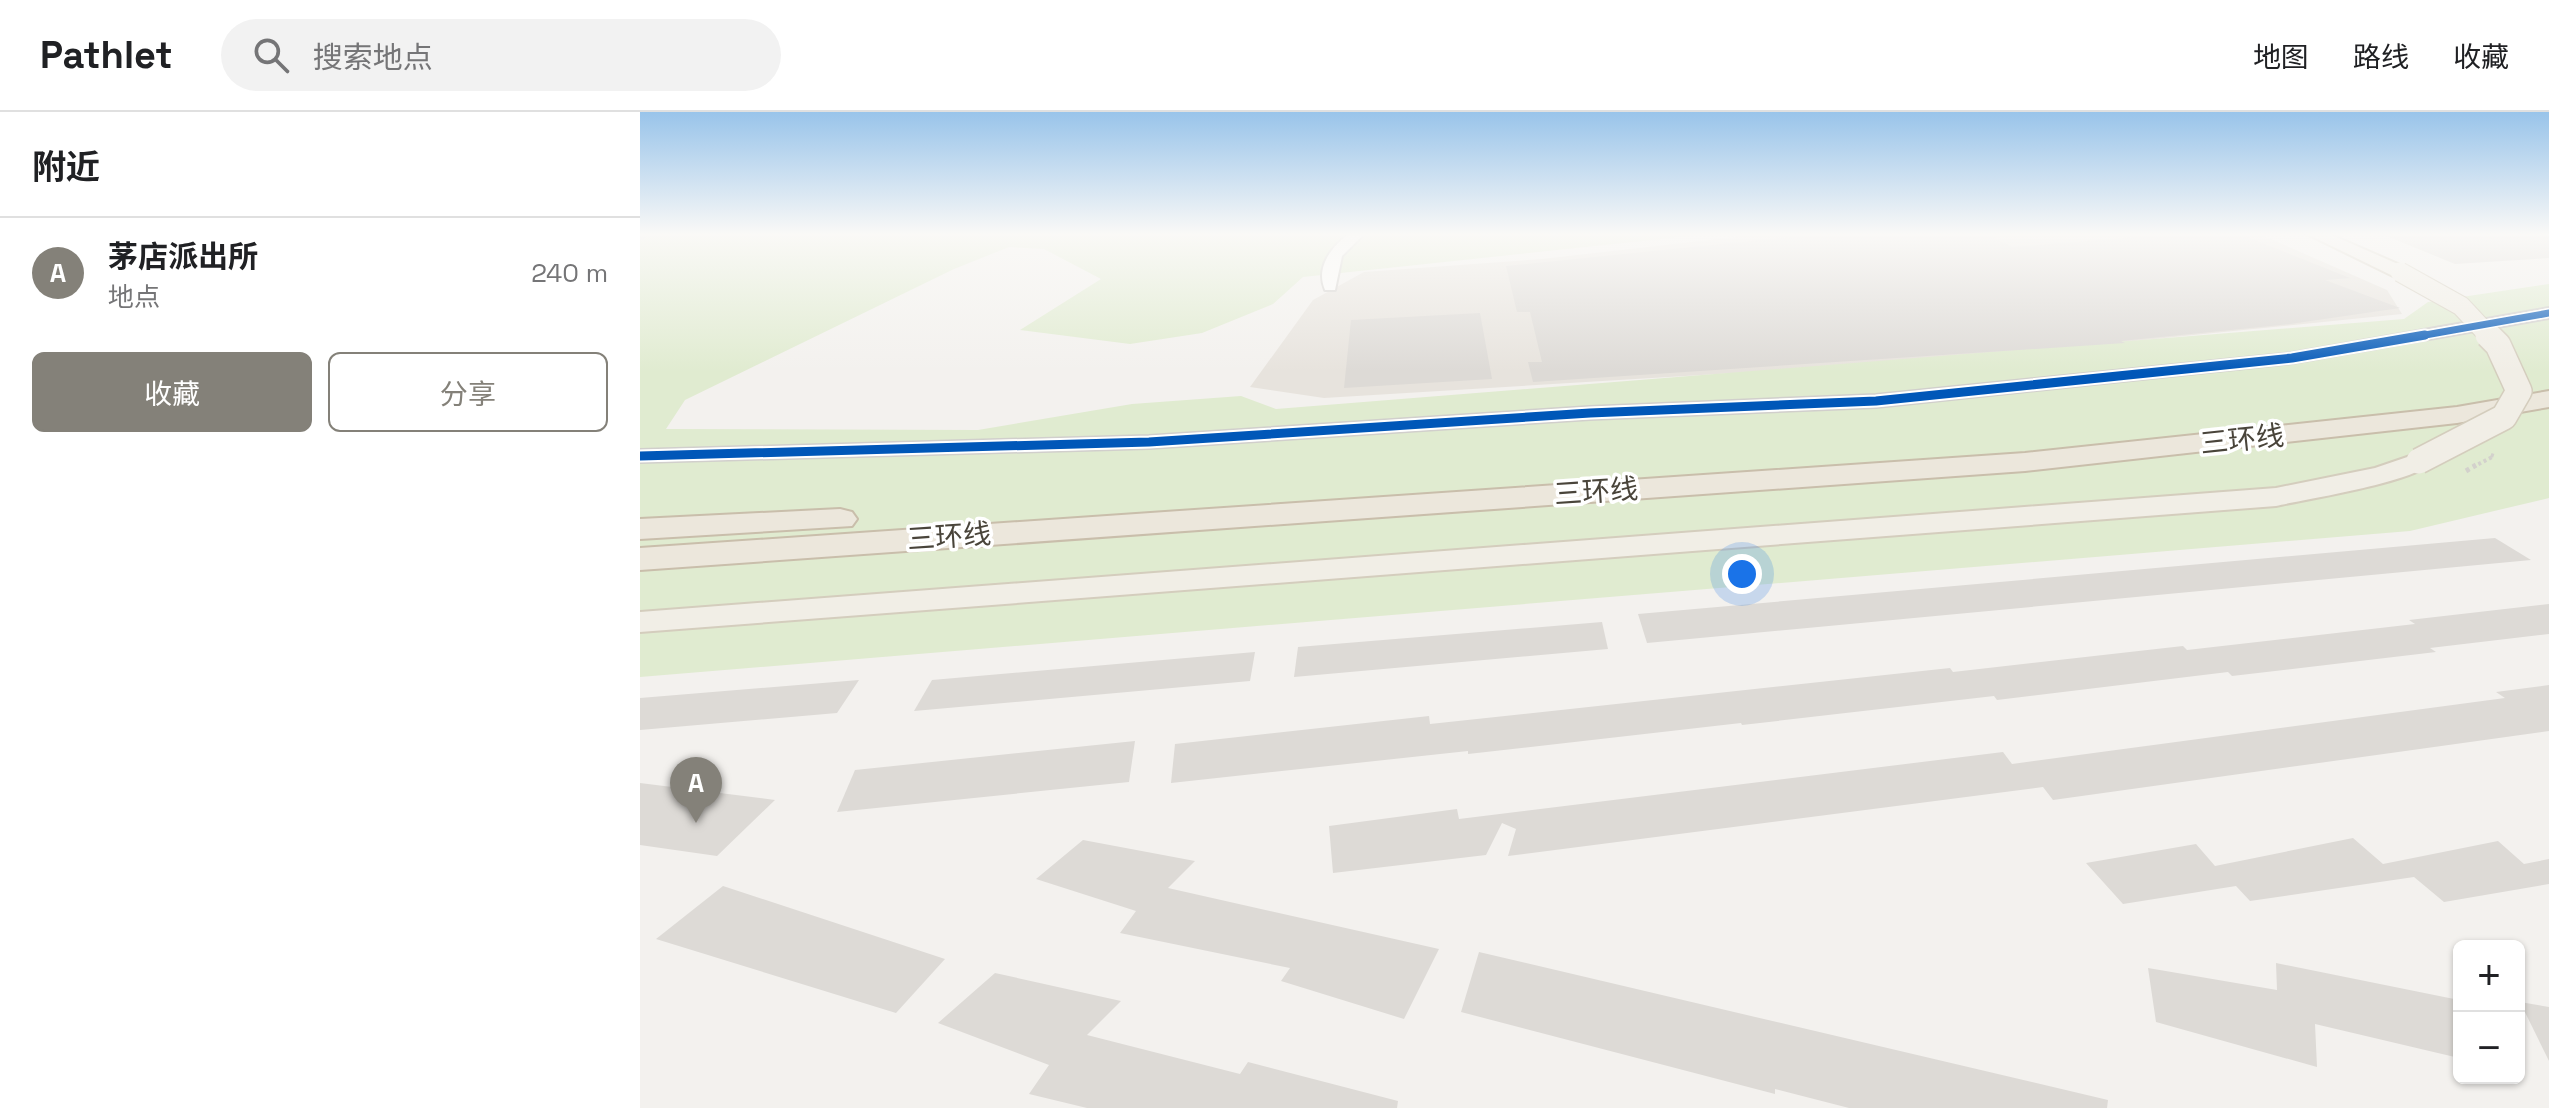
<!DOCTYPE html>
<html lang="zh">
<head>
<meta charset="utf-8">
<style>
	:root { --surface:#fff; --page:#f2f2f2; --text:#202124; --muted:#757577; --line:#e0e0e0; --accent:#848179 }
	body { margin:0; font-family:"Space Grotesk","Noto Sans SC",sans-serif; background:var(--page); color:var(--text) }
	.controls { position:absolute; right:24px; bottom:24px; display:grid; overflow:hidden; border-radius:12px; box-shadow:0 2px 6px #0004 }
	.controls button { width:72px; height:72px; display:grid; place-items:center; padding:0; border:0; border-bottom:2px solid var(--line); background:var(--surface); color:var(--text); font:40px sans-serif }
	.you { position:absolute; left:1102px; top:462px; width:28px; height:28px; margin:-20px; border:6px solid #fff; border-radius:50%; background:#1a73e8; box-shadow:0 0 0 12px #1a73e833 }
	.badge { display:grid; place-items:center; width:52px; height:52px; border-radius:50%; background:var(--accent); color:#fff; font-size:26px; font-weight:700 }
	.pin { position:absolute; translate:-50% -66px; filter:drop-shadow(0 2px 4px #0008) }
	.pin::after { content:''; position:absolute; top:42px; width:28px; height:24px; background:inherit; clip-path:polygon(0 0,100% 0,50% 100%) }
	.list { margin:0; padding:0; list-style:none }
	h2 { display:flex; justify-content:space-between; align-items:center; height:104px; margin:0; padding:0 32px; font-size:34px }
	h2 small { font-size:26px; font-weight:400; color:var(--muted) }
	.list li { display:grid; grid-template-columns:52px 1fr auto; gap:24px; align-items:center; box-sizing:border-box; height:112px; padding:0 32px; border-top:2px solid var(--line) }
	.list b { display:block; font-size:30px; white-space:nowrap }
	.list p { margin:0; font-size:26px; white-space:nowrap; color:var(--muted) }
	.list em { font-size:26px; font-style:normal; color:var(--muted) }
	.actions { display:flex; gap:16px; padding:24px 32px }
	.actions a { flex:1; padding:18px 0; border:2px solid var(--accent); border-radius:12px; text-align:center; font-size:28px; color:var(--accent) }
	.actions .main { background:var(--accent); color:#fff }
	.icon { flex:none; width:44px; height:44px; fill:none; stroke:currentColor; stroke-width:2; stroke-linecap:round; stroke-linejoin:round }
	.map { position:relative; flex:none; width:1909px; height:996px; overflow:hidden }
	header { display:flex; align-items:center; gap:48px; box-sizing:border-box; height:112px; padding:0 40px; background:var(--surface); border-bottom:2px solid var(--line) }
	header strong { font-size:38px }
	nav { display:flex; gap:44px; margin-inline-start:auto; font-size:28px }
	.search { width:560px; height:72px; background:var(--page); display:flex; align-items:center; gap:20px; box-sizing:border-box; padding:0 28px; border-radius:44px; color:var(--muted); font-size:30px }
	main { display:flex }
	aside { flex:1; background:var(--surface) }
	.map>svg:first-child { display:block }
	.residential { fill:#e7e3dd }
	.green { fill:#e0ebd0 }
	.building { fill:#dddad6 }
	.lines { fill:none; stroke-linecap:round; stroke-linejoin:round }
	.minor-casing { stroke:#d1cfcc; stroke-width:4 }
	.major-casing { stroke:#d4cdbd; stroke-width:4 }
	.highway-casing { stroke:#c9beab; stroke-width:4 }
	.path-far1 { stroke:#d3d1cc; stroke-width:4; stroke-dasharray:3 3; stroke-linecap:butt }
	.path { stroke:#d3d1cc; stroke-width:5; stroke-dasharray:4 4; stroke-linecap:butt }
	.minor { fill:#fdfdfc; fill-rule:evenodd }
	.major { fill:#f1eee6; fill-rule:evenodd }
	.highway { fill:#ece7dc; fill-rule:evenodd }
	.rail { stroke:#dbdbda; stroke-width:3; stroke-dasharray:6 6; stroke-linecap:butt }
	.major-bridge-far1-casing { stroke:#d4cdbd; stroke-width:21; stroke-linecap:butt }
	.major-bridge-casing { stroke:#d4cdbd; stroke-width:28; stroke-linecap:butt }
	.major-bridge-far1 { stroke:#f1eee6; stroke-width:19 }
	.major-bridge { stroke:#f1eee6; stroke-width:25 }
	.cycleway-far1-casing { stroke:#fff; stroke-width:10 }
	.cycleway-casing { stroke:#fff; stroke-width:13 }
	.cycleway-far1 { stroke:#0057b8; stroke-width:7 }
	.cycleway { stroke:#0057b8; stroke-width:9 }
	.labels { text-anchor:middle; stroke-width:7; stroke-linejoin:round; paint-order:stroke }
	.street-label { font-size:28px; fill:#49443a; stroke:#fff }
</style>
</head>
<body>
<header>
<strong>Pathlet</strong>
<div class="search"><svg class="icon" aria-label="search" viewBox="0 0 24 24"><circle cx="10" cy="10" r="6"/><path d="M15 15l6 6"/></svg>搜索地点</div>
<nav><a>地图</a><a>路线</a><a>收藏</a></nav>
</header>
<main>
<aside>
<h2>附近<small></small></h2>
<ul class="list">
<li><span class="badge">A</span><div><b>茅店派出所</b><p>地点</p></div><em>240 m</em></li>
</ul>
<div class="actions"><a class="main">收藏</a><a>分享</a></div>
</aside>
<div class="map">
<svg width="1909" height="996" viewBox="0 0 1909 996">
	<rect width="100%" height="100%" fill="#f3f1ee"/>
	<polygon class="residential" points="1131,121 1617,121 1747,178 1762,202 1294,249 684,286 610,275 673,188 724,160 902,147"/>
	<polygon class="green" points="0,121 1078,121 663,165 633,192 562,221 490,232 380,218 461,167 404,137 369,135 314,157 45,288 26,317 338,318 492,292 601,284 636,297 1764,207 1788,190 1909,172 1909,386 1770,419 0,565"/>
	<g class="building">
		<polygon points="1190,121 1357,121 1357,127 1372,135 1508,124 1501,121 1597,121 1710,166 1685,168 1760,196 1650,212 1481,229 1485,231 893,270 888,250 902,250 890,200 877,200 866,154"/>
		<polygon points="1739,121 1909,122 1909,146 1815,152"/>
		<polygon points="840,201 852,267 704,276 711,208"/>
		<polygon points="1855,426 1891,448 1007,531 998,502"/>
		<polygon points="1909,492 1909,522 1790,536 1796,540 1592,564 1588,560 1357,588 1354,584 1102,613 1101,611 828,642 828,639 531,671 535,632 789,604 790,612 1310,556 1313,560 1543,534 1547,538 1775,512 1769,508"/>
		<polygon points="962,510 968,537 654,565 658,535"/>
		<polygon points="615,540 610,569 274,599 292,568"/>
		<polygon points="219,568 197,601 0,618 0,586"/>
		<polygon points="1909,573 1909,619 1413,688 1403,675 868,744 876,717 862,711 846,743 693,761 689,714 817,697 819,707 1363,640 1372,652 1865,586 1856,580"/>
		<polygon points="495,629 489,670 197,700 215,658"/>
		<polygon points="0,671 135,688 77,744 0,733"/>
		<polygon points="1713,726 1743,752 1858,729 1884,752 1909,747 1909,772 1804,790 1774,765 1610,789 1596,774 1483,792 1446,751 1556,732 1575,754"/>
		<polygon points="443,728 555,749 528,776 799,837 764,907 641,869 650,856 480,821 496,799 396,767"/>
		<polygon points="83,774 305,847 256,901 16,827"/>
		<polygon points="839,840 1468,988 1467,996 1209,996 1135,977 1135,982 821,900"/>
		<polygon points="1636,851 1819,888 1819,946 1675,912 1677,955 1516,910 1508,856 1637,878"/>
		<polygon points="355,861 481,889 447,923 600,962 608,950 758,989 757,996 447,996 389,982 409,953 298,911"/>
		<polygon points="1880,890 1909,895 1909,949"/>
	</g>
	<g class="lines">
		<g class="minor-casing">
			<g id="minor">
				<path d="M 710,121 L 725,121 L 702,144 L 695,178 L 685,178 C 675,155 692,134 710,121 Z"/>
				<polygon points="1909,196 1909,206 1652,251 1236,295 950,307 509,336 0,350 0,338 509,324 950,295 1236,283 1652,241"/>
			</g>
		</g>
		<g class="major-casing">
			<g id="major">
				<polygon points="1665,121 1687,121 1767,156 1769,160 1760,166 1753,164"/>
				<path d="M 1779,341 L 1789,343 L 1793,349 C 1778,370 1666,387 1636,394 L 0,520 L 0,500 L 1636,376 L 1735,356 Z"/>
			</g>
		</g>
		<g class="highway-casing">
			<g id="highway">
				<polygon points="1909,279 1909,295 1817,311 1385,359 0,458 0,436 1385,341 1817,295"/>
				<polygon points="200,397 212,400 217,407 212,414 0,427 0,407"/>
			</g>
		</g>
		<polyline class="path-far1" points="1833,355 1854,344 1848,342"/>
		<polyline class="path" points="1826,359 1836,353"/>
		<use href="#minor" class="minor"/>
		<use href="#major" class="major"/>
		<use href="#highway" class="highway"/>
		<polyline class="rail" points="0,127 16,121"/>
		<g class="major-bridge-far1-casing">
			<polyline id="major-bridge-far1" points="1760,160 1821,194 1850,225"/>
		</g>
		<g class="major-bridge-casing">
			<polyline id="major-bridge" points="1779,349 1864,305 1879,279 1858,233 1848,223"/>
		</g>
		<use href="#major-bridge-far1" class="major-bridge-far1"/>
		<use href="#major-bridge" class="major-bridge"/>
		<g class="cycleway-far1-casing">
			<polyline id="cycleway-far1" points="1774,225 1909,201"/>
		</g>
		<g class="cycleway-casing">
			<polyline id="cycleway" points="0,344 509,330 950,301 1236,289 1652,246 1785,223"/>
		</g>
		<use href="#cycleway-far1" class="cycleway-far1"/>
		<use href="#cycleway" class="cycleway"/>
	</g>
	<linearGradient id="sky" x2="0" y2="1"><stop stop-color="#99c4ea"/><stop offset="0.47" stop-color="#faf9f7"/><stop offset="1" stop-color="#faf9f7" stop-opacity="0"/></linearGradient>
	<rect width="1909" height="260" fill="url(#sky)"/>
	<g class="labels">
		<g class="street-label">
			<text transform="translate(1602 327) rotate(-6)" y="10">三环线</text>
			<text transform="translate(956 379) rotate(-4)" y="10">三环线</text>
			<text transform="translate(309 424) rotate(-4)" y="10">三环线</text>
		</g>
	</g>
</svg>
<div class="controls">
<button>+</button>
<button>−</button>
</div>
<div class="you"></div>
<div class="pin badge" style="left:56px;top:711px">A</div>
</div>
</main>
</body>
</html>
